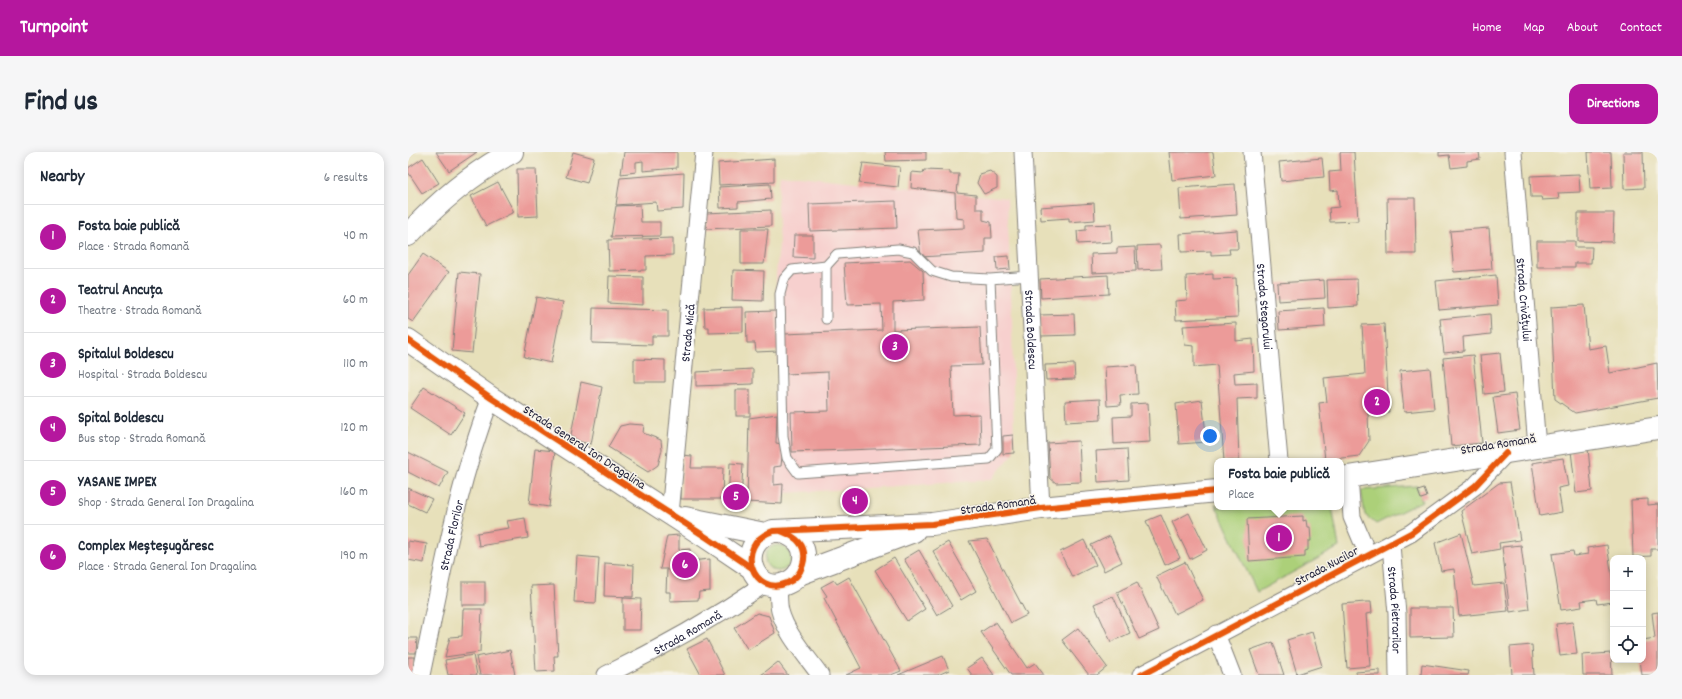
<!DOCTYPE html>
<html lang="en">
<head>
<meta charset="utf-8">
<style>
	:root { --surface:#fff; --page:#f6f6f7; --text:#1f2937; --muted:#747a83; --line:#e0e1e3; --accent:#b5179e }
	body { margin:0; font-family:Dekko,sans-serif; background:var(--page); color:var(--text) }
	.controls { position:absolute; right:12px; bottom:12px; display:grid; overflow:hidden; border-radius:8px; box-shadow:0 2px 10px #0003 }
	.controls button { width:36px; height:36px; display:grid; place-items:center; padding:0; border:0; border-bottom:1px solid var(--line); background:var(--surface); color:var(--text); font:20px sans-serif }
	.you { position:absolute; left:802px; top:284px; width:14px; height:14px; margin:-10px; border:3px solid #fff; border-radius:50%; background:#1a73e8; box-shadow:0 0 0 6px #1a73e833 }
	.badge { display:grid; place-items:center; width:26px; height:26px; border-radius:50%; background:var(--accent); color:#fff; font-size:13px; font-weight:700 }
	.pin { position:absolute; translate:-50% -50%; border:2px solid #fff; box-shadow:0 1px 4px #0006 }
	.popup { position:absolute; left:806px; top:306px; width:130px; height:52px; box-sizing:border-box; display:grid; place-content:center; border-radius:8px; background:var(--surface); filter:drop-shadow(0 1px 3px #0005); font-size:13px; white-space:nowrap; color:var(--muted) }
	.popup b { font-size:15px; color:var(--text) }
	.popup::after { content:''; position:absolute; left:50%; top:100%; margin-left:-8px; border:8px solid transparent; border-top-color:var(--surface) }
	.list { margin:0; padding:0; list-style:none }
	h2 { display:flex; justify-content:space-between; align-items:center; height:52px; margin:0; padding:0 16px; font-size:17px }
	h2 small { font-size:13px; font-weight:400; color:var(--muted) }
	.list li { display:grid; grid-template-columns:26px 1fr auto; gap:12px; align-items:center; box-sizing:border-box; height:64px; padding:0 16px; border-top:1px solid var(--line) }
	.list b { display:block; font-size:15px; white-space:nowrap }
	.list p { margin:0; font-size:13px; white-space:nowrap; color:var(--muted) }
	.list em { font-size:13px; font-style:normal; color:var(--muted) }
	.icon { flex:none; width:22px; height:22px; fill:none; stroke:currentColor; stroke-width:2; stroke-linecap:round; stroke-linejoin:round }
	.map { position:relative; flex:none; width:1250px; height:523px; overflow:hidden; border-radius:12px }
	header { display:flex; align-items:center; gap:24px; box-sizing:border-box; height:56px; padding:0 20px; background:var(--accent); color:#fff }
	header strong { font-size:19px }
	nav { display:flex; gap:22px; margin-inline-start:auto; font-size:14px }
	.intro { display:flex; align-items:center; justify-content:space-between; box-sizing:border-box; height:96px; padding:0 24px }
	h1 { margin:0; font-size:28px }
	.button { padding:10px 18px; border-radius:12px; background:var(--accent); color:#fff; font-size:14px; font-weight:700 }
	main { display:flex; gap:24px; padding:0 24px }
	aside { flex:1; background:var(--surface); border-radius:12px; box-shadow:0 2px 10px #0003 }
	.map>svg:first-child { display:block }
	.built { fill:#f7d0ce }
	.green { fill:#acd079; stroke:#67795a }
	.building { fill:#ec9b99 }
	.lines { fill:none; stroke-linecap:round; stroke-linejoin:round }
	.lane-casing { stroke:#84817a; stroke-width:11 }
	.street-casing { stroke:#84817a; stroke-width:19 }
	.secondary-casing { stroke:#84817a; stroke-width:24 }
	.lane { stroke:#fff; stroke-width:9 }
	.street { stroke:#fff; stroke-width:17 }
	.secondary { stroke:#fff; stroke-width:22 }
	.cycleway-casing { stroke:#f7f3e8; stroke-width:8 }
	.cycleway { stroke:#e8590c; stroke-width:6 }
	.labels { text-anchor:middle; stroke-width:3; stroke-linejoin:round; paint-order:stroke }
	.street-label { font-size:13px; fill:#22223b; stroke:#f7f3e8 }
</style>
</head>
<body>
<header>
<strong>Turnpoint</strong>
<nav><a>Home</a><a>Map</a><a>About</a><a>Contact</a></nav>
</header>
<div class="intro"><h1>Find us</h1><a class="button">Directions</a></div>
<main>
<aside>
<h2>Nearby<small>6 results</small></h2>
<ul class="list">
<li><span class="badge">1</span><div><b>Fosta baie publică</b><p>Place · Strada Romană</p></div><em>40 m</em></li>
<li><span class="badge">2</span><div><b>Teatrul Ancuța</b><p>Theatre · Strada Romană</p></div><em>60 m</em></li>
<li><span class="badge">3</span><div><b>Spitalul Boldescu</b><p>Hospital · Strada Boldescu</p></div><em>110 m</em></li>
<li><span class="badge">4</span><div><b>Spital Boldescu</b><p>Bus stop · Strada Romană</p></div><em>120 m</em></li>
<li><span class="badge">5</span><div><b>YASANE IMPEX</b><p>Shop · Strada General Ion Dragalina</p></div><em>160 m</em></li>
<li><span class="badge">6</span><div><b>Complex Meșteșugăresc</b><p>Place · Strada General Ion Dragalina</p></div><em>190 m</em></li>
</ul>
</aside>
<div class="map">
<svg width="1250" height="523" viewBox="0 0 1250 523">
	<rect width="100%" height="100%" fill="#f7f3e8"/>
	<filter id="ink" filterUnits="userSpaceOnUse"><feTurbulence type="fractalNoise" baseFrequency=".025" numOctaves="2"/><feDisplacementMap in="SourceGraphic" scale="8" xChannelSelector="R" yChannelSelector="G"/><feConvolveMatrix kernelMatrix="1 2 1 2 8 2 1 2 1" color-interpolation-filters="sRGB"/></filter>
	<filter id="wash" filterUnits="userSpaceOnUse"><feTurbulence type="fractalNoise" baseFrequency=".012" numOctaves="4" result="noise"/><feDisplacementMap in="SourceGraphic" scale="16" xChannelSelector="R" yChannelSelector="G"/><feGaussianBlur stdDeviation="0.9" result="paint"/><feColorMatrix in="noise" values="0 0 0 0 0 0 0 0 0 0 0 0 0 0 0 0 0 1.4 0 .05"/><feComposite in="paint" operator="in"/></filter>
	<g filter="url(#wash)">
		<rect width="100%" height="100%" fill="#e7e0ba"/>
		<polygon class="built" points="372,22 599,46 604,166 606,301 583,328 378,341 374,352 339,350 369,262 372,263 368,122 371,93 369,54"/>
		<g class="green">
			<polygon points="1009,334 1014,349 968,372 957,363 953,338"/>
			<polygon points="807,352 809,352 809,355 924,355 931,395 849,440"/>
			<circle cx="370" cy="406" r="13"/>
		</g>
		<g id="blocks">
			<g class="building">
				<polygon points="28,0 69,0 41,19"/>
				<polygon points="165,0 186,6 179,31 158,25"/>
				<polygon points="216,0 269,0 269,16 235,19 235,9 228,10 228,20 213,22"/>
				<polygon points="477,0 518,0 518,8 478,9"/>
				<polygon points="761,0 805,0 808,23 764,28"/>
				<polygon points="932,0 946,0 950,69 922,70 921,56 931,55 930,38 922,39 921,20 933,19"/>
				<polygon points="1031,0 1071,0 1072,7 1059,9 1059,14 1043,16 1041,3 1031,4"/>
				<polygon points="1180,0 1203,0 1204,36 1182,37"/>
				<polygon points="1215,0 1235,0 1236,36 1216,37"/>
				<polygon points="15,6 31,31 14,41 0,20 0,16"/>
				<polygon points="914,6 916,25 873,29 871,10"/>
				<polygon points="366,7 366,30 311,33 310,11"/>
				<polygon points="455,11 492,15 490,35 451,31"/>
				<polygon points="109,17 128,17 130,64 110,65"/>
				<polygon points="516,18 542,19 542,22 551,22 549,41 568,43 568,57 575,57 575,68 583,70 584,86 577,86 577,101 513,105 510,78 556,76 556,67 548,66 547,41 503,36 504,20 515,21"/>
				<polygon points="582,19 589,25 589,36 576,42 569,31 572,22"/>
				<polygon points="276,21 275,57 249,59 248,50 208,53 212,26"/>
				<polygon points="1171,22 1172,40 1150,41 1151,47 1134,48 1133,45 1123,45 1122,24"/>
				<polygon points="90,30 106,60 78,74 63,44"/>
				<polygon points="362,32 363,47 330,50 330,55 312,56 311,35"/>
				<polygon points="827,32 829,63 773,67 771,36"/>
				<polygon points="979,46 1007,46 1008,102 980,102"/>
				<polygon points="488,49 489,76 402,79 401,52"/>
				<polygon points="686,51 687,68 661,70 661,66 633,68 632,55"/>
				<polygon points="232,53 233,70 252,70 252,84 203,85 208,54"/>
				<polygon points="363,58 363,74 298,77 298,61"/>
				<polygon points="1170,61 1206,61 1205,90 1170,89"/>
				<polygon points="703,72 704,90 670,92 669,79 678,78 678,73"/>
				<polygon points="1081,76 1084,117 1046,120 1042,79"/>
				<polygon points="333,77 360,77 356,112 333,112"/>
				<polygon points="829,78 830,97 821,97 822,102 803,103 803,99 773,100 772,82"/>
				<polygon points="386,83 405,83 405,106 385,105"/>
				<polygon points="265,86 265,103 238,104 238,118 201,119 200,88"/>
				<polygon points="1129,89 1167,89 1167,95 1184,95 1183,111 1167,111 1167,115 1129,115"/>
				<polygon points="752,93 754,117 730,118 729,94"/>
				<polygon points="727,95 728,119 684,121 683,102 709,101 709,96"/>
				<polygon points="15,102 41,120 5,170 0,167 0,123"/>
				<polygon points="601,104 602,117 589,118 588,105"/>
				<polygon points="502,108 515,119 516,148 485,150 485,178 572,175 574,213 543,214 545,263 572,262 573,293 384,300 383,260 421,259 420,220 378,222 376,182 474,178 473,152 439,153 436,111"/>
				<polygon points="325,118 356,119 355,149 324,148"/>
				<polygon points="51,120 72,122 64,201 44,199"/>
				<polygon points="805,122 805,127 828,126 830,165 768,168 767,149 779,148 778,124"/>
				<polygon points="700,123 701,142 633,146 632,127"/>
				<polygon points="1088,123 1090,153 1031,158 1028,129"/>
				<polygon points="201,124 235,125 235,153 200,151"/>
				<polygon points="949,127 950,154 920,156 919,128"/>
				<polygon points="916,128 917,146 870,149 869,131"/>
				<polygon points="128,145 155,150 143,211 116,205"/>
				<polygon points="1176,153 1180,197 1198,194 1202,221 1249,211 1250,246 1167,261 1147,247 1143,155"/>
				<polygon points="335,155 335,180 301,181 301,175 297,175 296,156"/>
				<polygon points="185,156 260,158 260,184 244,184 244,193 184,191"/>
				<polygon points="916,156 917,175 871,178 870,159"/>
				<polygon points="368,159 370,199 348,200 347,191 339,191 338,160"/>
				<polygon points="666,162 667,183 633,184 632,163"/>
				<polygon points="1082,162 1083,182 1055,185 1056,199 1036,201 1032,167"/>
				<polygon points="828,171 828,189 845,187 846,219 826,221 827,232 849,231 849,246 829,247 831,309 816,309 809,213 786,215 786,194 777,193 775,174"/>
				<polygon points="976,172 981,260 960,261 961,289 951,304 917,308 911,251 919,250 916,226 957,222 954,173"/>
				<polygon points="1092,201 1096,240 1076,242 1072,203"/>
				<polygon points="1065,203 1074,291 1043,294 1035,206"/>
				<polygon points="226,207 257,208 257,230 226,230"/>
				<polygon points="666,212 667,227 638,228 637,213"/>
				<polygon points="728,213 730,242 712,243 713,253 699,254 697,215"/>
				<polygon points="1022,216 1026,257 996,260 992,219"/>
				<polygon points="345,217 345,232 288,234 288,220"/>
				<polygon points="173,230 194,235 183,292 162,288"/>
				<polygon points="16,235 57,261 43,283 2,256"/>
				<rect x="328" y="238" width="14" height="26"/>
				<polygon points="1107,242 1112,278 1090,281 1085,245"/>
				<polygon points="692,247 693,268 658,270 657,249"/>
				<polygon points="794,248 799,290 771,292 768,252"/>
				<polygon points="740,251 742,290 706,292 705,265 723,264 723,252"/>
				<polygon points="369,262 368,291 373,292 374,305 373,314 366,315 366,333 375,332 374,352 339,350 341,266"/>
				<polygon points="221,272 236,273 235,281 253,288 254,298 250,313 240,320 200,295 212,274"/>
				<polygon points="605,283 606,301 595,302 595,284"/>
				<polygon points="671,289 673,330 648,331 642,326 640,291"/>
				<polygon points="1180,296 1184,339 1168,341 1163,299"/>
				<polygon points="127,297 147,299 141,355 121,352"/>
				<polygon points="719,297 721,328 690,330 688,299"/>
				<polygon points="0,300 40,320 31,336 0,320"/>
				<polygon points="274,303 284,304 283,316 315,316 314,347 273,347"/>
				<polygon points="1155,306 1160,334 1150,336 1154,360 1132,364 1124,311"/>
				<polygon points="322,311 335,312 333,350 320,349"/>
				<polygon points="1102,330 1112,388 1091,391 1092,397 1064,402 1053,359 1091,331"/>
				<polygon points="0,336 24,347 17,360 0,352"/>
				<polygon points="1016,337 1019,345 1013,347 1010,339"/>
				<polygon points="1240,347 1240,353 1250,352 1250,397 1243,397 1243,404 1225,405 1223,348"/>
				<polygon points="781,361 799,398 782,407 764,370"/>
				<polygon points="753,363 772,406 757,413 738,369"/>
				<polygon points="895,364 895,369 898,368 899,375 902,375 903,389 900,389 900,398 897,399 897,405 841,409 839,367"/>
				<polygon points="117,366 120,386 71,394 69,381 101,376 99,369"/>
				<polygon points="1053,381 1066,434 1096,431 1100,459 1051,464 1046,417 1033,419 1027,391"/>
				<polygon points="271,383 271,398 282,397 282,409 302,407 302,439 291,440 290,448 262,449 262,440 258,440 259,417 252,417 259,384"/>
				<polygon points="702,384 714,410 696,419 683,393"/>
				<polygon points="579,387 619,463 603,471 561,389"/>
				<polygon points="676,388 688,413 664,425 652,400"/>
				<polygon points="0,389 19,392 16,411 0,408"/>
				<polygon points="540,390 568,439 553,448 525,399"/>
				<polygon points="1113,393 1121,457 1102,460 1094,395"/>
				<polygon points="1199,393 1205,431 1205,450 1189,452 1188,447 1173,449 1174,455 1153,458 1144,402 1165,399 1166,404 1180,402 1179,396"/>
				<polygon points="511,398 544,454 529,463 496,407"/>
				<polygon points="169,404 191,406 188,451 166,450"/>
				<polygon points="486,406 517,457 499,469 467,418"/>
				<polygon points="777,410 795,448 767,462 748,424"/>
				<polygon points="197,411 226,413 225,445 196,444"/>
				<polygon points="441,425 493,519 483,523 438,523 453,516 416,446 419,444 413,435 426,428 429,432"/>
				<rect x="54" y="430" width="23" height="23"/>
				<polygon points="729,430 751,478 731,487 709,440"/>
				<polygon points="146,433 150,504 146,504 147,519 128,520 123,434"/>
				<polygon points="705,444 722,481 703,490 686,452"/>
				<polygon points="215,446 233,447 232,478 215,478"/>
				<polygon points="957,450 963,450 964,461 958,462 962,514 939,516 934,452"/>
				<polygon points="1002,456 1045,456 1046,485 1002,486"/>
				<polygon points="55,457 74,457 72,500 37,505 42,485 54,484"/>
				<polygon points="1250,460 1250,523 1234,523 1232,508 1235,508 1235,488 1247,486 1244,461"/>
				<polygon points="349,461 361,464 367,481 340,498 326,476"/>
				<polygon points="588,470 619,516 627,511 636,523 603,523 573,480"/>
				<polygon points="1165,470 1169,502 1152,504 1148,472"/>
				<polygon points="670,476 699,515 689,523 681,523 654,488"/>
				<polygon points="904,480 914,514 889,522 879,488"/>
				<polygon points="0,486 9,486 8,501 0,501"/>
				<polygon points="299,487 317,523 293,523 279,497"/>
				<polygon points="865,490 876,523 851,523 842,498"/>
				<polygon points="1124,493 1126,523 1104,523 1102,495"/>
				<polygon points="102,498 107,523 72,523 68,505"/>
				<polygon points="1203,501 1204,523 1175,523 1174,503"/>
				<polygon points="65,503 69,523 40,523 37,508"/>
				<polygon points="535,504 541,518 530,523 490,523"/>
				<polygon points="0,505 6,505 5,523 0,523"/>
				<polygon points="574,506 586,523 564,523 559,516"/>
				<polygon points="370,510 380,523 353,523"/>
				<polygon points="1014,512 1061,519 1060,523 1013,523"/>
				<polygon points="972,518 972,523 948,523 948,520"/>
			</g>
		</g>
	</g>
	<g filter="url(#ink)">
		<use href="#blocks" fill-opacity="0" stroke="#84817a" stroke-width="1"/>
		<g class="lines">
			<g class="lane-casing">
				<g id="lane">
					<polyline points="418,114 418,167"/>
					<polyline points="582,127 589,297 581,307 390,321 379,306 375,284 372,142 376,127 384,118 418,114 429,102 490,97 505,100 524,119 543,125 582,127 621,124"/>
				</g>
			</g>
			<g class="street-casing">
				<g id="street">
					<path id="s1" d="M 615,0 L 633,356"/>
					<path id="s2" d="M 844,0 L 871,309"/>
					<path id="s3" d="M 1105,0 L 1129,295"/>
					<polyline points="941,325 944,365 960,403"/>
					<path id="s4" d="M 262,362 L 296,0"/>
					<path id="s5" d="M 983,393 L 989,462 L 990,523"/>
					<path d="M 370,434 C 371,442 370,451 372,459 C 378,482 398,503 412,523"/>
					<polyline points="808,482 824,523"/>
					<path id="s6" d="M 13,523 C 33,429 48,335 83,246"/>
					<path id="s7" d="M 198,523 C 254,496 306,466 358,431"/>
					<polyline points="733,523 1003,381 1067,334 1098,301"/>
				</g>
			</g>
			<g class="secondary-casing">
				<g id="secondary">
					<path d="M 0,83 C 30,50 65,21 104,0"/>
					<polyline points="0,188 83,246 298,385 344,416"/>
					<polyline points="933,326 1250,276"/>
					<polyline points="277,366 357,382"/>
					<path d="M 373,379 C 380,382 386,384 391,390 C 402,403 394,425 379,431 C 346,446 324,393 365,379 L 524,372 L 633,356 L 809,339"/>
					<polyline points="391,422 506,379"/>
				</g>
			</g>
			<use href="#lane" class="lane"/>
			<use href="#street" class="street"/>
			<use href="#secondary" class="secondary"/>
			<g class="cycleway-casing">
				<g id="cycleway">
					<polyline points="0,188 83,246 298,385 344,416"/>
					<path d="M 373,379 C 380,382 386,384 391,390 C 402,403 394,425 379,431 C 346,446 324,393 365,379 L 524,372 L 633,356 L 809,339"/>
					<polyline points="733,523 1003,381 1067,334 1098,301"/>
				</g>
			</g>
			<use href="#cycleway" class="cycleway"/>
		</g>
	</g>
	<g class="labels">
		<g class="street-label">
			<text dy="5" stroke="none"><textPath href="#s3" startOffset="148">Strada Crivățului</textPath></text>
			<text dy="5" stroke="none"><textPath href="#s2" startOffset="155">Strada Stegarului</textPath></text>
			<text dy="5" stroke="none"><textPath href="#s1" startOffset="178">Strada Boldescu</textPath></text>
			<text dy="5" stroke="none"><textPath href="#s4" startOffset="182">Strada Mică</textPath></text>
			<text transform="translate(1090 291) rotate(-9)" y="5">Strada Romană</text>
			<text transform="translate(177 294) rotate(33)" y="5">Strada General Ion Dragalina</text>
			<text transform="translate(590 352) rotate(-8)" y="5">Strada Romană</text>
			<text dy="5" stroke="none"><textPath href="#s6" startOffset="143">Strada Florilor</textPath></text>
			<text transform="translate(918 413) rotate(-28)" y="5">Strada Nucilor</text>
			<text dy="5" stroke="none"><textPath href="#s5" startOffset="65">Strada Pietrarilor</textPath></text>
			<text dy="5" stroke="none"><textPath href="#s7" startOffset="92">Strada Romană</textPath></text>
		</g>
	</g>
</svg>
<div class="controls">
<button>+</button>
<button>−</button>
<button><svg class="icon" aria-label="locate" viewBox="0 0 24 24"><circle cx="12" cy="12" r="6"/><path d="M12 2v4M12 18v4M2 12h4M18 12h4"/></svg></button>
</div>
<div class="you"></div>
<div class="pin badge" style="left:871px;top:386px">1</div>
<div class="popup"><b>Fosta baie publică</b>Place</div>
<div class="pin badge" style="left:969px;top:250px">2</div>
<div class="pin badge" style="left:487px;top:195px">3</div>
<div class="pin badge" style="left:447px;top:349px">4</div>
<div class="pin badge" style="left:328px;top:345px">5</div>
<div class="pin badge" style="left:277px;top:413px">6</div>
</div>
</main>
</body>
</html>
